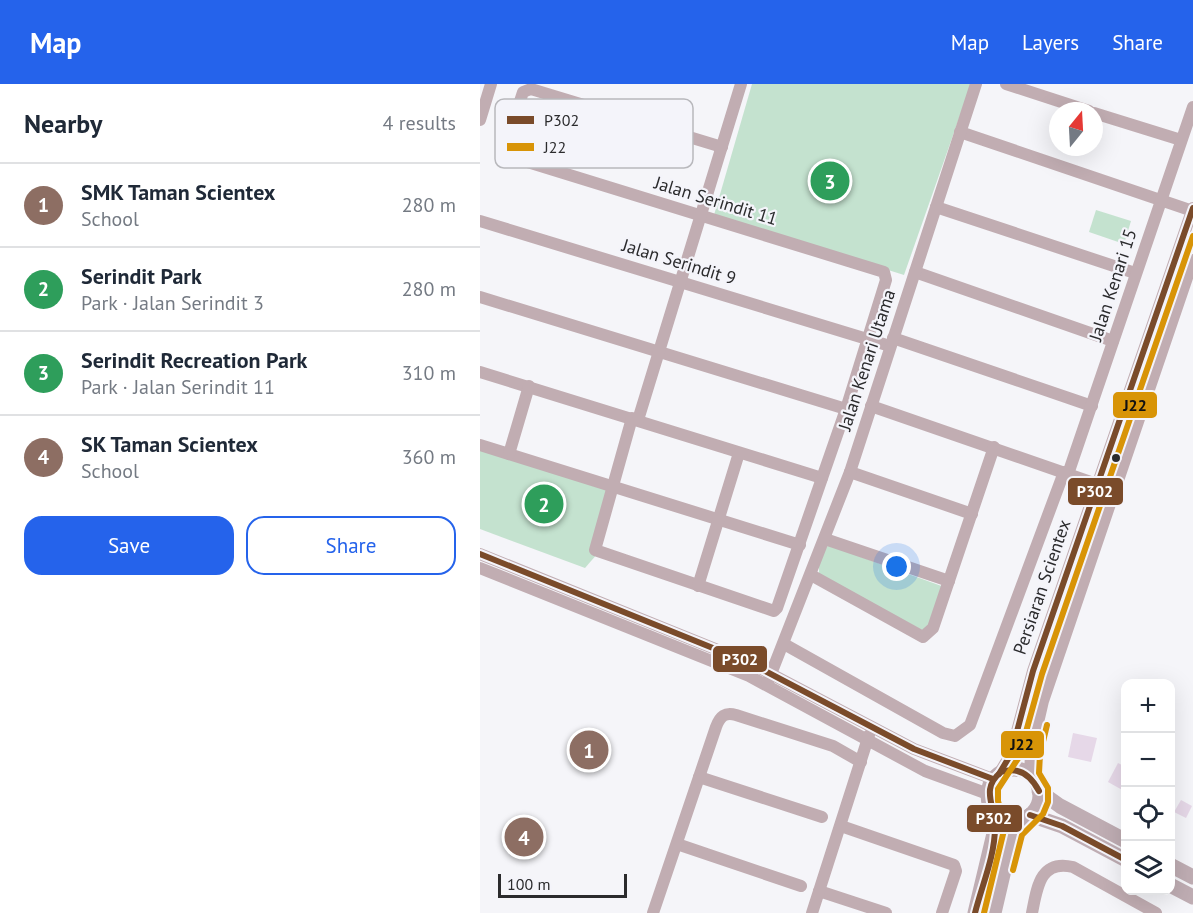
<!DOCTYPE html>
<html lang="en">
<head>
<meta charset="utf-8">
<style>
	:root { --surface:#fff; --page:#f2f2f3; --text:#1f2937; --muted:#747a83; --line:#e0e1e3; --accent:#2563eb }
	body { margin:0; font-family:"PT Sans",sans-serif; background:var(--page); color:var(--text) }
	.controls { position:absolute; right:18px; bottom:18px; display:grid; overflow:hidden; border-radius:12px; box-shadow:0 6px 24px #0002 }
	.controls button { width:54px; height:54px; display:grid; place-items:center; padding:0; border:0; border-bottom:2px solid var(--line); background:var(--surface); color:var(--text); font:30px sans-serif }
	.compass { position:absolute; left:569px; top:18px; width:54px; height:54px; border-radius:50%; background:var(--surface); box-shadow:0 6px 24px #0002; rotate:18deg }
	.scale { position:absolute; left:18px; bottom:15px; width:129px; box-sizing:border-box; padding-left:6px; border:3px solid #2b2b2d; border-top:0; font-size:16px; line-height:21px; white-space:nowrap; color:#2b2b2d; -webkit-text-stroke:4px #f4f4fa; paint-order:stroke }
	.you { position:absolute; left:417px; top:483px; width:21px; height:21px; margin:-15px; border:4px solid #fff; border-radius:50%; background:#1a73e8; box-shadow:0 0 0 9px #1a73e833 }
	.badge { display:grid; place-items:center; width:39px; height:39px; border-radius:50%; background:var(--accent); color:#fff; font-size:20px; font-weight:700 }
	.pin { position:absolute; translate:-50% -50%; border:3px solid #fff; box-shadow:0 2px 6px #0006 }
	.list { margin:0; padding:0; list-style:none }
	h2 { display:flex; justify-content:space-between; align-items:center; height:78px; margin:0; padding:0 24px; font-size:26px }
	h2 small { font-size:20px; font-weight:400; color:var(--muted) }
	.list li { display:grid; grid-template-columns:39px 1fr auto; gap:18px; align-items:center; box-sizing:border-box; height:84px; padding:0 24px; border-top:2px solid var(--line) }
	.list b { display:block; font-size:22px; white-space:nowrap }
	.list p { margin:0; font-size:20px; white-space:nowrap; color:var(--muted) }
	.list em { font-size:20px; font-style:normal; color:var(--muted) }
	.actions { display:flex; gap:12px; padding:18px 24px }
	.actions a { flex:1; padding:14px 0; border:2px solid var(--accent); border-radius:18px; text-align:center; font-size:21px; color:var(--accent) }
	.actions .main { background:var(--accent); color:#fff }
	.icon { flex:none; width:33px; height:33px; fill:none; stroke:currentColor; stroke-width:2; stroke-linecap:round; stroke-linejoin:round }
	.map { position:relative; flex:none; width:713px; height:829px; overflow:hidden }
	header { display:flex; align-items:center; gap:36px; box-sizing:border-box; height:84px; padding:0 30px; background:var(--accent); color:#fff }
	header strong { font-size:28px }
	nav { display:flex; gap:33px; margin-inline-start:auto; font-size:21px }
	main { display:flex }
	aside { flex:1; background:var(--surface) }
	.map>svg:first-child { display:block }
	.green { fill:#c4e2cf }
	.building { fill:#e6d8e8 }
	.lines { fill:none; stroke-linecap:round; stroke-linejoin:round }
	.minor { stroke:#c1adb2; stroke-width:12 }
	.major { stroke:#bfadb3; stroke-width:15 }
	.bus-1-casing { stroke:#f4f4fa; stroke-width:10 }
	.bus-2-casing { stroke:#f4f4fa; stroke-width:10 }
	.bus-1 { stroke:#7a4b2a; stroke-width:6 }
	.bus-2 { stroke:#d89407; stroke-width:6 }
	.bus-dot { fill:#2b2b2d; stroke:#f4f4fa; stroke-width:2 }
	.labels { text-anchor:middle; stroke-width:4.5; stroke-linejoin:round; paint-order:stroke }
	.street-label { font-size:18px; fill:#2b2b2d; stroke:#f4f4fa }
	.key { fill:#f4f4fa; stroke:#b8b8bc; stroke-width:1.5 }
	.key-label { font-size:16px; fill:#2b2b2d }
	.line-badge { stroke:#f4f4fa; stroke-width:2 }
	.badge-label { font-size:16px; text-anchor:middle; font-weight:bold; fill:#fff }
	.pale-badge-label { font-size:16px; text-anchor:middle; font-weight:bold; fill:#111 }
</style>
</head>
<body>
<header>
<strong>Map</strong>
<nav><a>Map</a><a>Layers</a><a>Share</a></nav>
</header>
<main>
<aside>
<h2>Nearby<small>4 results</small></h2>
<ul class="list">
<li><span class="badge" style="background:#8d6e63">1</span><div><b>SMK Taman Scientex</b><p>School</p></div><em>280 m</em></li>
<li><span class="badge" style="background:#2e9e5b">2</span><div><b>Serindit Park</b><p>Park · Jalan Serindit 3</p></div><em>280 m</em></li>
<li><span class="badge" style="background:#2e9e5b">3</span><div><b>Serindit Recreation Park</b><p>Park · Jalan Serindit 11</p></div><em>310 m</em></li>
<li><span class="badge" style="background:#8d6e63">4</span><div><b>SK Taman Scientex</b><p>School</p></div><em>360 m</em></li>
</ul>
<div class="actions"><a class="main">Save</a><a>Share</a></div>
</aside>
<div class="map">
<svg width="713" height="829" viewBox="0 0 713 829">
	<rect width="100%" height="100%" fill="#f5f5f9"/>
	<g class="green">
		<polygon points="272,0 491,0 424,191 234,131"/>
		<polygon points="616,126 651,137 644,160 609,148"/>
		<polygon points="0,361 133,402 118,469 105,484 0,445"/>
		<polygon points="348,461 467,504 449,550 339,490 339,477"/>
	</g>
	<g class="building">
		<polygon points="593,649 617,654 611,678 588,673"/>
		<polygon points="638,679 646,683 646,708 628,698"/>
		<polygon points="701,716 712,722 706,734 694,728"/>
	</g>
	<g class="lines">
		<g class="minor">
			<polyline points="526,0 609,27"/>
			<polyline points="614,29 701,56"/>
			<polyline points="0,36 11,0"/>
			<polyline points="480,48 713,127"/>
			<polyline points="456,123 655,189"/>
			<polyline points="0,137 410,262"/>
			<polyline points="435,188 633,257"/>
			<polyline points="0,213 366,325"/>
			<polyline points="413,254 612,322"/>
			<polyline points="0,288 342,394"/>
			<polyline points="391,322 625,403"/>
			<polyline points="152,334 115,466 294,527 297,524 366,325 406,196 404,188 28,72 25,64 43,8 51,5 242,63"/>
			<polyline points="158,336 261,0"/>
			<polyline points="0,361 320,461"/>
			<polyline points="29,370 49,302"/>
			<polyline points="370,388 492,430"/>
			<polyline points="588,390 713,23"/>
			<polyline points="345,455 469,497"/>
			<polyline points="0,470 270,579 434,665 513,695"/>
			<polyline points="0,484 269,592 445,687 508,710"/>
			<polyline points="331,491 443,553 453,544 514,363"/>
			<polyline points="218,502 259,369"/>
			<polyline points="304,560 463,649 475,652 490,641 584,388"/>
			<polyline points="287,600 370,388 496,0"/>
			<polyline points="519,690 531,670 553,587 713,124"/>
			<polyline points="550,691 551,669 563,617 713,176"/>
			<polyline points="219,693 342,733"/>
			<polyline points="361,742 474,781 476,787 462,829"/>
			<polyline points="197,760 321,802"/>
			<polyline points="339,807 406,829"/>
			<path d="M 173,829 L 236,643 C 240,632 245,628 256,631 L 353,662 L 381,678"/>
			<polyline points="332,829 389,651"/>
			<path d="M 552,829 C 557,804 560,775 593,783 L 676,829"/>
		</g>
		<g class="major">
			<circle cx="534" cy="711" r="26"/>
			<polyline points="559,707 580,722 646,757"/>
			<polyline points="550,731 582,742 646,776"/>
			<polyline points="690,781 713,793"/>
			<polyline points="690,801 713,813"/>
			<polyline points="495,829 516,741 512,725"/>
			<polyline points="514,829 532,752 542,735"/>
		</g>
		<g class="bus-1-casing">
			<g id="bus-1">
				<polyline points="0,470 270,579 434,665 513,695"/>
				<polyline points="519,690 531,670 553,587 713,124"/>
				<polyline points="550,731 582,742 646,776"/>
				<path d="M 495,829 C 502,801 515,772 515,743 C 515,721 500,705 521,688 C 539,682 551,692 559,707"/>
			</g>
		</g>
		<g class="bus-2-casing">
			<g id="bus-2">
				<polyline points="533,786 542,751 563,730 568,718 568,704 559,689 560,670 567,641"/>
				<polyline points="504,829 525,742 518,717 518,705 539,673 562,590 713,152"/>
			</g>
		</g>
		<use href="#bus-1" class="bus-1"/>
		<use href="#bus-2" class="bus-2"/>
	</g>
	<circle class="bus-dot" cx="636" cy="374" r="5"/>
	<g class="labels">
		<g class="street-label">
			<text transform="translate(236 117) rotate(17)" y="6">Jalan Serindit 11</text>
			<text transform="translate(199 178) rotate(17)" y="6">Jalan Serindit 9</text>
			<text transform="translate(633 201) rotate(-72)" y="6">Jalan Kenari 15</text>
			<text transform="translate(387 276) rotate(-72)" y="6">Jalan Kenari Utama</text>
			<text transform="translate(562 503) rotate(-71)" y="6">Persiaran Scientex</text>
		</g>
	</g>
	<rect x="15" y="15" width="198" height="69" rx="9" class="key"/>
	<rect x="27" y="32" width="27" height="8" fill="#7a4b2a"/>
	<rect x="27" y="59" width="27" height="8" fill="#d89407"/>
	<g class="key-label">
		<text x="64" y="42">P302</text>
		<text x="64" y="69">J22</text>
	</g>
	<g class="line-badge">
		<rect x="632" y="307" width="46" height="28" rx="6" fill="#d89407"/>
		<rect x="587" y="393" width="57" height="29" rx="6" fill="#7a4b2a"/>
		<rect x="232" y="561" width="56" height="28" rx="6" fill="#7a4b2a"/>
		<rect x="520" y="646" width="45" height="29" rx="6" fill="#d89407"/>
		<rect x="486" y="720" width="57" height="29" rx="6" fill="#7a4b2a"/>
	</g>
	<g class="badge-label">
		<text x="615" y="413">P302</text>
		<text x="260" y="581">P302</text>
		<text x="514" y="740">P302</text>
	</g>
	<g class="pale-badge-label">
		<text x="655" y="327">J22</text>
		<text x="542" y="666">J22</text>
	</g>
</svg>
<div class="controls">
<button>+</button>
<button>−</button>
<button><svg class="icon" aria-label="locate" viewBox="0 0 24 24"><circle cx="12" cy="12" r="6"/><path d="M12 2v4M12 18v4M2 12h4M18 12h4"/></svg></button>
<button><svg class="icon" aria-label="layers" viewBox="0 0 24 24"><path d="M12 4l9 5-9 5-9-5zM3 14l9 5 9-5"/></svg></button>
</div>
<svg class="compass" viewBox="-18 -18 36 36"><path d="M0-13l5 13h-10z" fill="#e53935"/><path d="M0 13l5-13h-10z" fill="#747a83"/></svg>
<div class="scale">100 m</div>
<div class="you"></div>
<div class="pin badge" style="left:109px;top:666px;background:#8d6e63">1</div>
<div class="pin badge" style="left:64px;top:420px;background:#2e9e5b">2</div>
<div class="pin badge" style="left:350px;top:97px;background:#2e9e5b">3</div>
<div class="pin badge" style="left:44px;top:753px;background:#8d6e63">4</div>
</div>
</main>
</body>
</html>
